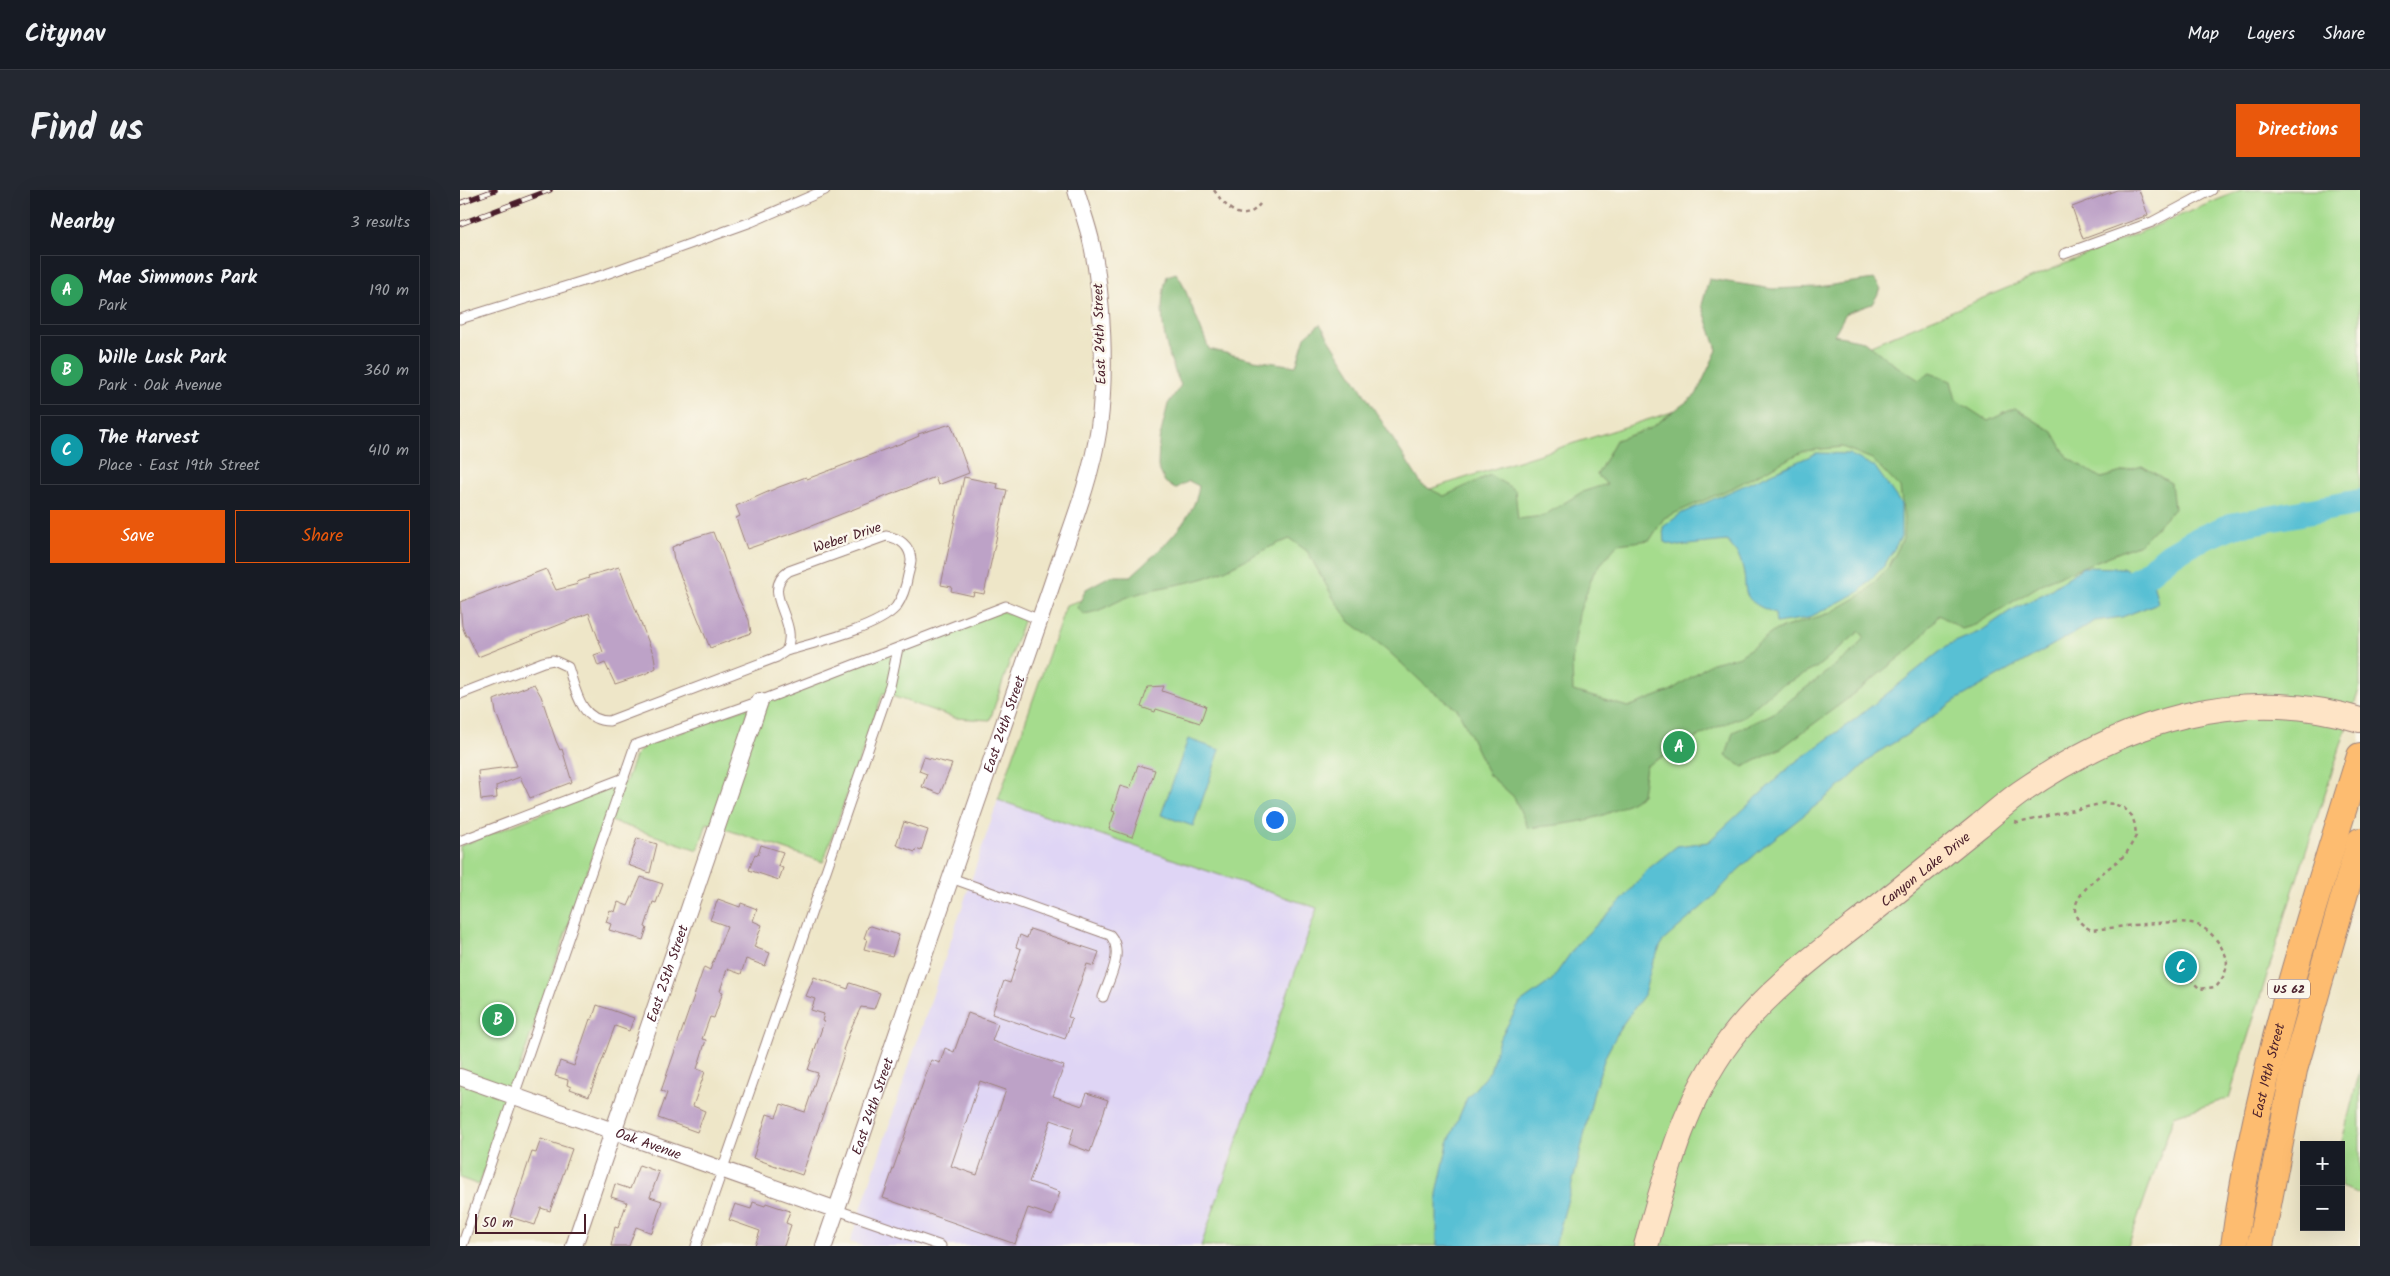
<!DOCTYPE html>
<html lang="en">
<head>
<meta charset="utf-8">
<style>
	:root { --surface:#171b24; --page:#242831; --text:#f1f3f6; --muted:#9ea1a6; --line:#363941; --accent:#ea580c }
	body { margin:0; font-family:Kalam,sans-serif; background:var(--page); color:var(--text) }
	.controls { position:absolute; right:15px; bottom:15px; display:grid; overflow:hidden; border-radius:0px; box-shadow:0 5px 20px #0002 }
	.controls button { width:45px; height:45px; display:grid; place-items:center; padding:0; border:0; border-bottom:1px solid var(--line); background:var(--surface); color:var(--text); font:25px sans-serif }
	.scale { position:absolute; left:15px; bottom:12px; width:111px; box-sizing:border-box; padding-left:5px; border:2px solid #4a1f2b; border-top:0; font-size:14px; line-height:18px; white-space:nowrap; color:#4a1f2b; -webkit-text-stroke:4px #fbf7ec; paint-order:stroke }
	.you { position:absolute; left:814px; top:629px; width:18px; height:18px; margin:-12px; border:4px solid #fff; border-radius:50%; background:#1a73e8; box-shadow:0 0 0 8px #1a73e833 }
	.badge { display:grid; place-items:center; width:32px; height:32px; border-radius:50%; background:var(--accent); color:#fff; font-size:16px; font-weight:700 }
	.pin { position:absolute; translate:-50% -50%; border:2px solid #fff; box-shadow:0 1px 5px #0006 }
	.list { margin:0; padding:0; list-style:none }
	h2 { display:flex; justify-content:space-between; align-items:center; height:65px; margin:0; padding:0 20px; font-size:21px }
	h2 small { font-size:16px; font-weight:400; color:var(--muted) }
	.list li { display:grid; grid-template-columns:32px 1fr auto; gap:15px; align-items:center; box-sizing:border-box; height:70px; margin:0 10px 10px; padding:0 10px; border:1px solid var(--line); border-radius:0px }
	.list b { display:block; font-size:19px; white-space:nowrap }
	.list p { margin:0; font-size:16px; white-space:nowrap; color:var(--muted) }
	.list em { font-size:16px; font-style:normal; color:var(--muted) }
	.actions { display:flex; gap:10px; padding:15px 20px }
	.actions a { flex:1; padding:11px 0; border:1px solid var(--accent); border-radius:0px; text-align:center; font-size:18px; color:var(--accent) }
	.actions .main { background:var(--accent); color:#fff }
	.map { position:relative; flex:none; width:1900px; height:1056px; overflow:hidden; border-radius:0px }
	header { display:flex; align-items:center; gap:30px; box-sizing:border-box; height:70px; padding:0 25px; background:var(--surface); border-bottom:1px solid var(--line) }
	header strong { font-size:24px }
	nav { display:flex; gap:28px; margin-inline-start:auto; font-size:18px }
	.intro { display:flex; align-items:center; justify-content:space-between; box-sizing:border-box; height:120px; padding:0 30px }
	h1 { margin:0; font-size:35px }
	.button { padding:12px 22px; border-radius:0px; background:var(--accent); color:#fff; font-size:18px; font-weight:700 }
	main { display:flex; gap:30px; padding:0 30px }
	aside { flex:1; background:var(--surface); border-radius:0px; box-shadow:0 5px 20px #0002 }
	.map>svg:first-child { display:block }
	.built { fill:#dfd5f5 }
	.green { fill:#a5dc8d; stroke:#787e5c }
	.forest { fill:#84bc78; stroke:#676e52; fill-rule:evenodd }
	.water { fill:#58c0d4; stroke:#517080 }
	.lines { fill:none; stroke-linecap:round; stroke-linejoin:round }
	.river { stroke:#58c0d4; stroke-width:26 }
	.building { fill:#bda2c7; fill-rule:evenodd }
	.lane-casing { stroke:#9c827a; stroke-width:11 }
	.street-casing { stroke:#9c827a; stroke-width:18 }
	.secondary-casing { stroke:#9c827a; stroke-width:26 }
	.primary-casing { stroke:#9c827a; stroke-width:28 }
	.path { stroke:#9c827a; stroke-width:2.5; stroke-dasharray:4 4; stroke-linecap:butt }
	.lane { stroke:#fff; stroke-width:9 }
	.street { stroke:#fff; stroke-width:16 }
	.secondary { stroke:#fee4c6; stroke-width:24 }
	.primary { stroke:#fdbc70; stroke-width:26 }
	.rail-casing { stroke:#4a1f2b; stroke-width:5.5 }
	.rail { stroke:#fbf7ec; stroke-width:4; stroke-dasharray:11; stroke-linecap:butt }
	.labels { text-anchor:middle; stroke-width:5; stroke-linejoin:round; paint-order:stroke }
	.shield { fill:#fbf7ec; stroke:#7f6065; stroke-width:1 }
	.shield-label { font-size:12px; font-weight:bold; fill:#4a1f2b }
	.street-label { font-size:14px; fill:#4a1f2b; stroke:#fbf7ec }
</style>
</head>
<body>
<header>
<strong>Citynav</strong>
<nav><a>Map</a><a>Layers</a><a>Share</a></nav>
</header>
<div class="intro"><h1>Find us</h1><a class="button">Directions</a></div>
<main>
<aside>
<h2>Nearby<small>3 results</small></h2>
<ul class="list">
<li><span class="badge" style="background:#2e9e5b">A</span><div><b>Mae Simmons Park</b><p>Park</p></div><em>190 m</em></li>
<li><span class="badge" style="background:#2e9e5b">B</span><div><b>Wille Lusk Park</b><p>Park · Oak Avenue</p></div><em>360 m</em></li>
<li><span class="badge" style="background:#0f9aa8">C</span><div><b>The Harvest</b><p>Place · East 19th Street</p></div><em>410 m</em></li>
</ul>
<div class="actions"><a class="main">Save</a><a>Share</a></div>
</aside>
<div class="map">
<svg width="1900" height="1056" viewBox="0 0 1900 1056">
	<rect width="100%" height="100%" fill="#fbf7ec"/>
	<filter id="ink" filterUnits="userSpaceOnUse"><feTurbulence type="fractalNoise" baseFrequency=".02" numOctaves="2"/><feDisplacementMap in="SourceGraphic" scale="10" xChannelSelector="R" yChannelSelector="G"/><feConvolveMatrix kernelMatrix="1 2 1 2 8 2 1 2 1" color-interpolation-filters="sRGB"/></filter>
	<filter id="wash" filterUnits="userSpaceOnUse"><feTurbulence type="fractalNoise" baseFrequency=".0096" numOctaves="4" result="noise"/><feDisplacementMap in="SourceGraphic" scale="20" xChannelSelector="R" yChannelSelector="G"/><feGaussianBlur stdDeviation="1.12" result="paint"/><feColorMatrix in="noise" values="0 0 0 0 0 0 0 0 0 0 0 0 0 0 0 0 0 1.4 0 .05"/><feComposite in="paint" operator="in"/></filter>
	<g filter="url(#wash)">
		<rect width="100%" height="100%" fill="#eee6c8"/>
		<polygon class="built" points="538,610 857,718 741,1056 402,1056 390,1052"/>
		<g class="green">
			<polygon points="1781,0 1900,0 1900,497 1833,701 1769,908 1714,926 1668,1056 741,1056 857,718 538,610 606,415 1375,170"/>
			<polygon points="541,421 564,428 530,530 495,528 423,503 363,672 247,633 238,660 145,629 19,995 0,988 0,656 166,591 175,566 185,556"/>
			<polygon points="1900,880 1900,1004 1881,997 1881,955"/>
		</g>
		<path class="forest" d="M 716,83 L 722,92 L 749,159 L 794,170 L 836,176 L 845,147 L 860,134 L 962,295 L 984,306 L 1030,285 L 1055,300 L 1058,329 L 1083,326 L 1122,302 L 1147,294 L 1137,285 L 1156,250 L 1189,239 L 1236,205 L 1257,160 L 1242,115 L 1249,89 L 1313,99 L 1358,97 L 1414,89 L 1421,99 L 1412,114 L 1386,123 L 1374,145 L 1404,151 L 1432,173 L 1459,190 L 1470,183 L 1491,191 L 1496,210 L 1528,231 L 1555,218 L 1593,242 L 1607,267 L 1641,288 L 1682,276 L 1711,293 L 1714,319 L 1680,354 L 1587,391 L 1515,435 L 1502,439 L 1479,425 L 1455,455 L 1394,504 L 1320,559 L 1283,577 L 1266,566 L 1273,542 L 1312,524 L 1395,460 L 1404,447 L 1400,441 L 1356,478 L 1315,499 L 1284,526 L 1250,540 L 1186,576 L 1182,605 C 1141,632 1115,633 1068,638 L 1054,607 L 1029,585 L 998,520 L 967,497 L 925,458 L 890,432 L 874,409 L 847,361 L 830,349 C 800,359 775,378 745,388 C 722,395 697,397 674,405 C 654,411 645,421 624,424 L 617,418 L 626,399 L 650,386 L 671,386 C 696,363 735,331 739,296 L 729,291 L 715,299 L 705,292 L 698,277 L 699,251 L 708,214 L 721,195 C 705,162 696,121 707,86 ZM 1382,257 L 1412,269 L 1440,298 L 1444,329 L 1443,349 L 1429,376 L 1406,402 L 1370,423 L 1316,440 L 1280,466 L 1252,473 L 1210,501 L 1168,517 L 1113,501 L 1112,472 L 1119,423 L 1134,382 L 1158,354 L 1190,350 L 1204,328 L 1274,297 L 1344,261 Z"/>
		<g class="water">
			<path d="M 1357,263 L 1389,264 L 1415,277 L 1441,314 L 1441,347 L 1424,376 L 1399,402 L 1348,428 L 1316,433 L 1315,423 C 1271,407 1293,398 1279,367 C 1277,362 1271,356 1267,351 L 1218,356 L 1204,352 L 1203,337 L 1222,323 Z"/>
			<polygon points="1623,377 1662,378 1693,392 1698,413 1662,427 1635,431 1496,510 1445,546 1415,564 1387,591 1306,655 1277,681 1251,709 1203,751 1192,774 1184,805 1162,835 1145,867 1134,901 1118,972 1095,1056 977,1056 977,1004 988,953 1007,908 1030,881 1039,850 1060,813 1091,791 1117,754 1164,708 1188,679 1217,656 1248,652 1334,573 1394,530 1488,455 1521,441 1550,421 1587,402"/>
			<polygon points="728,549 760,560 733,636 701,625"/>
		</g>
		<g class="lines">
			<polyline class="river" points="1652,403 1683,387 1710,365 1733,352 1771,336 1900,312"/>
		</g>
		<g id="blocks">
			<g class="building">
				<polygon points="1657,0 1679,0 1688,25 1623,49 1612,17"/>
				<polygon points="491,234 509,283 478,295 475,287 336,342 287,359 276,328 280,326 276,316 319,297 346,287 347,289 450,250 459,246 458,244"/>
				<polygon points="504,287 538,294 537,298 547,300 524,404 514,402 513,406 491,401 492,397 481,395"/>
				<polygon points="253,342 256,350 259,353 276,403 289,430 291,443 250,458 214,370 212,357 224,352 223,351"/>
				<polygon points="159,377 194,466 196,478 185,484 155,494 145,473 138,476 134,465 143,462 129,423 18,467 8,446 6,446 2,436 0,412 86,379 96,400 118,394 117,392 129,388 128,386"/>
				<polygon points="74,494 81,506 96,551 100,560 102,559 112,592 70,608 60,587 36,596 37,608 21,610 18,581 57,576 36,523 34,510"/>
				<polygon points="704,496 702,501 746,516 740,533 696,519 695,522 681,517 688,497"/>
				<polygon points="464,567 492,574 480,604 462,597 467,584 459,581"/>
				<polygon points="678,575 695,580 672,647 649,639 655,622 652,621 660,596 670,599"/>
				<polygon points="444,632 468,640 461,661 456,659 455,662 436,655"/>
				<polygon points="177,648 197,654 190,683 168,675"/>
				<polygon points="301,655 323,662 318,676 323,678 319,690 289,680 295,664 298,665"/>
				<polygon points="181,687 203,694 196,713 193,712 185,737 187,738 183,750 149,740 151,734 146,732 150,720 155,722 158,712 168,716"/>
				<polygon points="258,709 280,717 281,713 297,719 293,731 302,735 294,757 310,763 305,776 286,769 281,784 267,779 260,801 263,802 254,828 250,827 242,849 246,850 237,879 245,882 233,916 245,921 237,942 198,928 207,903 201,901 244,777 250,780 267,736 250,730"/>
				<polygon points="411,736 439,745 432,766 404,759 407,749 404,748 408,737"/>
				<polygon points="570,739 639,762 634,776 627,774 608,827 612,828 605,849 532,824 544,791 550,793 561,759 556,757 560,745 567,748"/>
				<polygon points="354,787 388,799 390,793 420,803 414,819 401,817 391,838 383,860 385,861 342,985 293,968 307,924 316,927 321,914 345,922 358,883 348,880 364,832 362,831 364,824 351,820 355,809 346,806"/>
				<polygon points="137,815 174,828 169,841 155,836 129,906 110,899 111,897 107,895 108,890 95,886 100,871 114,876 130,829 132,830"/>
				<path d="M 508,823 L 538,834 L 532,851 L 604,876 L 593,906 L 622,916 L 627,903 L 648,910 L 630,962 L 609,954 L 614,938 L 591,930 L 569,992 L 600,1002 L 592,1026 L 568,1018 L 555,1054 L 423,1008 L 471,870 L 480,873 L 485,858 L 494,862 ZM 520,891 L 546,900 L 517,985 L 491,976 Z"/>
				<polygon points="81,949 112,959 90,1021 81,1018 75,1035 50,1027 72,962 76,963"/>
				<polygon points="179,975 199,982 190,1007 202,1011 192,1043 176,1037 169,1056 151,1056 155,1037 158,1038 167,1012 151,1007 155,994 170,999"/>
				<polygon points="293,1012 305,1016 306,1013 330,1021 326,1033 331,1035 324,1056 295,1056 300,1041 269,1030 275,1014 291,1019"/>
			</g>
		</g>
	</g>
	<g filter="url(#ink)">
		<use href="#blocks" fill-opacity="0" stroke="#9c827a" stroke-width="1"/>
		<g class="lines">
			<g class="lane-casing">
				<g id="lane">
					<polyline points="1604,64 1692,32 1752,0"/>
					<polyline points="0,129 146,84 291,32 365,0"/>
					<path d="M 0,504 L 83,472 L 93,470 L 108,477 C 116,500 120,531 149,531 L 317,467 L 326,461 C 354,453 418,438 436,417 C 443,407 446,397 448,385 C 449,381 451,375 451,370 C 450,355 439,348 426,346 L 329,381 C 298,402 341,431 326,461"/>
					<polyline points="0,651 164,588"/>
					<path d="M 491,688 L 650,745 C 665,762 649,789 643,807"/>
					<polyline points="377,1020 481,1056"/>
					<polyline points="2,1056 175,555 300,511 546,416 580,430"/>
					<polyline points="236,1056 430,496 438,458"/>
				</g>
			</g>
			<g class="street-casing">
				<g id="street">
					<path id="s1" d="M 0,887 L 377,1020"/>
					<path id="s2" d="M 114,1056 L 300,511"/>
					<path id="s3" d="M 364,1056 L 592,394 C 609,343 631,291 639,237 C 646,184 643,107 632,55 C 628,36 621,18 616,0"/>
				</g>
			</g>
			<g class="secondary-casing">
				<g id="secondary">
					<path id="s4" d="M 1186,1056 C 1206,984 1224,911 1270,850 C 1313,793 1373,753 1429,708 C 1459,684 1489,660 1520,635 C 1533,624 1547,612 1561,602 C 1662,532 1779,493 1900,530"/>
				</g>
			</g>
			<g class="primary-casing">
				<g id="primary">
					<path id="s5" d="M 1774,1056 C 1796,888 1850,727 1900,566"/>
					<polyline points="1800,1056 1834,880 1900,651"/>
				</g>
			</g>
			<g class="path">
				<path d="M 754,0 C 765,16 782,37 800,14"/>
				<path d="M 1555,632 L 1558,633 L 1644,613 L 1654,614 L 1664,618 L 1672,626 L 1675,635 L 1676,646 L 1666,664 C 1646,682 1587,717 1631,740 C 1653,738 1717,728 1735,734 C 1749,739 1757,749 1764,762 C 1771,774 1764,788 1756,797 L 1740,799 L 1727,786"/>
				<circle cx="1722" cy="777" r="10"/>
			</g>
			<use href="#lane" class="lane"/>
			<use href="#street" class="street"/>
			<use href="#secondary" class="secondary"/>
			<use href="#primary" class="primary"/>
			<g class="rail-casing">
				<g id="rail">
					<polyline points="0,13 35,0"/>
					<polyline points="0,34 90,0"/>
				</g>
			</g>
			<use href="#rail" class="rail"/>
		</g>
	</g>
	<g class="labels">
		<rect class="shield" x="1808" y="789.5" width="42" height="19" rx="4"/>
		<g class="shield-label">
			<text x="1829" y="803">US 62</text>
		</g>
		<g class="street-label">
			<text transform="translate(639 144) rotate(-92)" y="5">East 24th Street</text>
			<text transform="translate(387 347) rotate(-18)" y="5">Weber Drive</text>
			<text dy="5" stroke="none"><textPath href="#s3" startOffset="552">East 24th Street</textPath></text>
			<text dy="5" stroke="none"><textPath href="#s4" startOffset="484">Canyon Lake Drive</textPath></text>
			<text dy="5" stroke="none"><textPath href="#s2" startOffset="288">East 25th Street</textPath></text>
			<text dy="5" stroke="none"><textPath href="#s5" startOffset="179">East 19th Street</textPath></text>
			<text dy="5" stroke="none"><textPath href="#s3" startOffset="148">East 24th Street</textPath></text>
			<text dy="5" stroke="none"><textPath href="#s1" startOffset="200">Oak Avenue</textPath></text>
		</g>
	</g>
</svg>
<div class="controls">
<button>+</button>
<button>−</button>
</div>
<div class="scale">50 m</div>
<div class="you"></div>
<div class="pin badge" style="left:1219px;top:557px;background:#2e9e5b">A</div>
<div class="pin badge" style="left:38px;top:830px;background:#2e9e5b">B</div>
<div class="pin badge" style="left:1721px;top:777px;background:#0f9aa8">C</div>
</div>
</main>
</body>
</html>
